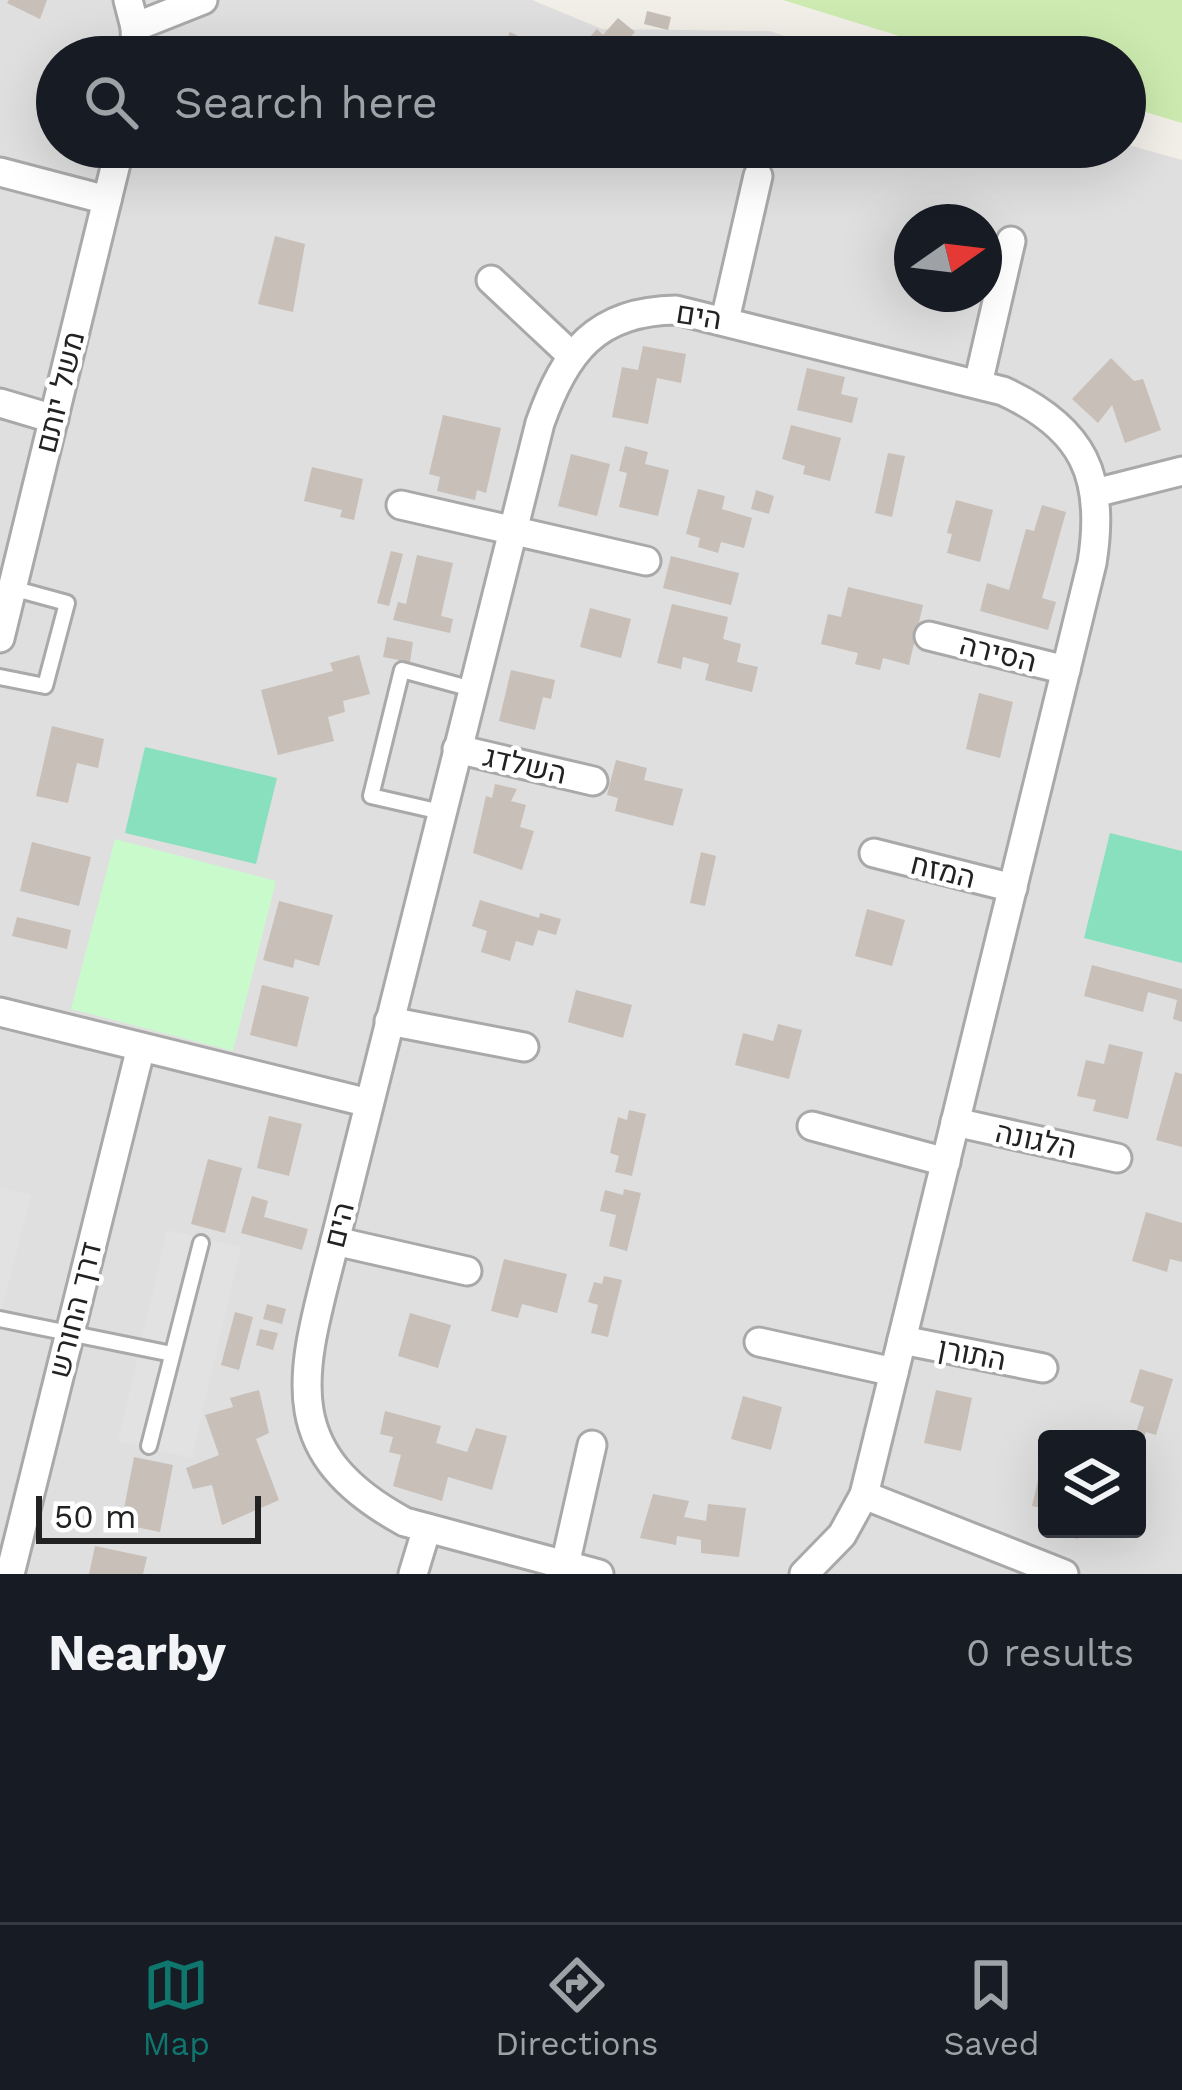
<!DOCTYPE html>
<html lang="en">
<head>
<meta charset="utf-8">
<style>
	:root { --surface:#171b24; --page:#20242c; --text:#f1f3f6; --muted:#9ea1a6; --line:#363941; --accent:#0f766e }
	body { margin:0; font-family:"Work Sans",Heebo,sans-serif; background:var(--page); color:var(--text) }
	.controls { position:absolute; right:36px; bottom:36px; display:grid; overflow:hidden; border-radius:12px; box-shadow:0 12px 48px #0002 }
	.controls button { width:108px; height:108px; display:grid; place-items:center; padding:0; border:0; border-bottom:3px solid var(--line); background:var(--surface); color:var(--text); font:60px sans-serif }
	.compass { position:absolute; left:894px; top:204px; width:108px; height:108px; border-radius:50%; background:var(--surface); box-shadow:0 12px 48px #0002; rotate:76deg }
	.scale { position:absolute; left:36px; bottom:30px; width:225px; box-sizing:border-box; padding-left:12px; border:6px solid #222; border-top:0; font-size:33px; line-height:42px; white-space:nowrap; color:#222; -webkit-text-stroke:9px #fff; paint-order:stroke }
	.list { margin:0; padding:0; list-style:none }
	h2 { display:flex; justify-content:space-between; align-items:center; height:156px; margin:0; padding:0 48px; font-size:51px }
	h2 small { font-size:39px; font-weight:400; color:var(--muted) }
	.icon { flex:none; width:66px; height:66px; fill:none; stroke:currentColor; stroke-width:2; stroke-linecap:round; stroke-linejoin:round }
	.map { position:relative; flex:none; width:1182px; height:1574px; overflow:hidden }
	.search { position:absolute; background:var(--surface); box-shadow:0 12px 48px #0002; left:36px; right:36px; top:36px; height:132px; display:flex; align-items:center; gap:30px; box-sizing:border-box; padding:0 42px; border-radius:66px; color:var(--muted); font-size:45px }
	.sheet { height:348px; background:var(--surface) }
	nav { display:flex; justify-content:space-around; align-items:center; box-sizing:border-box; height:168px; border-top:3px solid var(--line); background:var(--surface); font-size:33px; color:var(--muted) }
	nav a { display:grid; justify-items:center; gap:6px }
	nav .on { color:var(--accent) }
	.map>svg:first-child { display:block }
	.residential { fill:#e0dfdf; fill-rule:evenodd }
	.grass { fill:#cdebb0 }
	.park { fill:#c8facc }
	.pitch { fill:#88e0be }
	.parking { fill:#e2e2e2 }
	.building { fill:#c7bfb8 }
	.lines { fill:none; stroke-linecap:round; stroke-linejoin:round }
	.service-casing { stroke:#a9a9a9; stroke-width:20 }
	.minor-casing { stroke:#a9a9a9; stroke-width:33 }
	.service { stroke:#fff; stroke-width:14 }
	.minor { stroke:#fff; stroke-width:27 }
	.labels { text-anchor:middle; stroke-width:9; stroke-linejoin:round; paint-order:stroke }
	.street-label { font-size:30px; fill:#222; stroke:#fff }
</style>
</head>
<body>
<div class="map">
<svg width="1182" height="1574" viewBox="0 0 1182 1574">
	<rect width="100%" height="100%" fill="#f2efe9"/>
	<path class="residential" d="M 0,0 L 532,0 L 602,29 L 770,31 L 848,57 L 57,57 L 57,147 L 1125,144 L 1182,160 L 1182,1574 L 0,1574 ZM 912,222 L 984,222 L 984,294 L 912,294 ZM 1047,1439 L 1137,1439 L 1137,1529 L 1047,1529 Z"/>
	<polygon class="grass" points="783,0 1182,0 1182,123 1125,106 1125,57 967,57"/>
	<polygon class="park" points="115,839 276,881 233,1051 71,1009"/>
	<g class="pitch">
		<polygon points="145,747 277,778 256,864 125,833"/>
		<polygon points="1110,833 1182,851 1182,963 1084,938"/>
	</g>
	<g class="parking">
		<polygon points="0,1187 31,1195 0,1317"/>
		<polygon points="167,1230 241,1247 192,1458 118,1441"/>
	</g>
	<g class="building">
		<polygon points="9,0 47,0 40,19 7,3"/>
		<polygon points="647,11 671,17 668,30 644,24"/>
		<polygon points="618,18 635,32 614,57 586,57 594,48 586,41 597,29 603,35"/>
		<polygon points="510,32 534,44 530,53 539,57 499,57"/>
		<polygon points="275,236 305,244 293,312 258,304"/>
		<polygon points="643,346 686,354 681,383 657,378 648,424 612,417 622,367 638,370"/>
		<polygon points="1111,358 1134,381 1143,379 1161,430 1125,443 1112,405 1098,423 1072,399"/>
		<polygon points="807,368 845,377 841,394 858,398 852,423 797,410"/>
		<polygon points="443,415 501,428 486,493 477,490 475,500 437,491 440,477 429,474"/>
		<polygon points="791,425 841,438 830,481 803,474 805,466 782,459"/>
		<polygon points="625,446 648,452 645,464 669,470 658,516 619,507 627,473 619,471"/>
		<polygon points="888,453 905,456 892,517 875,513"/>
		<polygon points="571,454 610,464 597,516 558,506"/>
		<polygon points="312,467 363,479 354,520 340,517 342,510 304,501"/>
		<polygon points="698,489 725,496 722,509 752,518 744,548 721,542 718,553 698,547 700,538 686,534"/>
		<polygon points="756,490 774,496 769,514 751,509"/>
		<polygon points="956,500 993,510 980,562 947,553 952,534 947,533"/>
		<polygon points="1042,505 1066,512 1042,598 1056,602 1048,630 980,611 987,583 1009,590 1026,529 1034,531"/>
		<polygon points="391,551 403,554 389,606 377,603"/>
		<polygon points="417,555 453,563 441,616 453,619 450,633 393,620 398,602 406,604"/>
		<polygon points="671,556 739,573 731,605 663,588"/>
		<polygon points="848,587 923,605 909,665 883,658 880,670 855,664 858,653 821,644 828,614 841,617"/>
		<polygon points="672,604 728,617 723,639 741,644 737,662 758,667 752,692 705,680 709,664 683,657 681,669 657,663"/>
		<polygon points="590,608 631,619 621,658 580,647"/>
		<polygon points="387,637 413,642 410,662 383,657"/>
		<polygon points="359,655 370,694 343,701 345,712 328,717 334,741 278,755 261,690 333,671 330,663"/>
		<polygon points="511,670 555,680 551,699 543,697 535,730 499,721"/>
		<polygon points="979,693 1013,702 1000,758 966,749"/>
		<polygon points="52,726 104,739 98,768 77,763 68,803 36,796"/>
		<polygon points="616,760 647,768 644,780 683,789 673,826 615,811 618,798 607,795"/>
		<polygon points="495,784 517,789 511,801 526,805 520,827 534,831 522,870 473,853 486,796 492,798"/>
		<polygon points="32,842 91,857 79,906 20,891"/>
		<polygon points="701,852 716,856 705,906 690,903"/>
		<polygon points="480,900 539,918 540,913 561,919 556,935 538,930 533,946 516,941 510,961 481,952 487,931 472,926"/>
		<polygon points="279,901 333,915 319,966 295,959 293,968 263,960"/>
		<polygon points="867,909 905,920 892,966 855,956"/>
		<polygon points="17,917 71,930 67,949 12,936"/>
		<polygon points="1092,965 1182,989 1182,1022 1173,1019 1177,1000 1148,992 1143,1012 1084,996"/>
		<polygon points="262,985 309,997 297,1047 250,1035"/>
		<polygon points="576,990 632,1005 623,1038 568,1022"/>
		<polygon points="778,1024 802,1030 789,1079 735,1065 743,1033 773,1041"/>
		<polygon points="1109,1044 1143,1052 1128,1119 1093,1111 1096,1100 1077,1096 1086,1060 1104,1064"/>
		<polygon points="1175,1072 1182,1074 1182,1147 1156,1140"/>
		<polygon points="629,1110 646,1114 632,1176 615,1172 619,1156 610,1153 618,1117 627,1120"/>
		<polygon points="269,1116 302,1124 289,1176 257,1168"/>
		<polygon points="208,1159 242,1168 225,1233 191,1224"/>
		<polygon points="624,1189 641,1193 627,1251 609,1246 616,1215 600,1211 605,1190 623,1195"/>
		<polygon points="252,1196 268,1201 264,1217 308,1229 302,1250 241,1233"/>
		<polygon points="1146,1212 1182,1223 1182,1262 1170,1259 1167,1272 1132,1261"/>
		<polygon points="504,1259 567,1274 557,1313 522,1304 518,1318 491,1311"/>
		<polygon points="604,1276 622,1280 608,1337 591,1333 598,1305 588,1302 594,1282 602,1284"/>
		<polygon points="267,1304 286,1309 282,1324 263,1319"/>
		<polygon points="235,1312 253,1317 239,1370 221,1365"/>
		<polygon points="410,1313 451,1325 438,1368 398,1356"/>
		<polygon points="260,1329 278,1333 273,1350 256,1345"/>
		<polygon points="1140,1369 1173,1379 1156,1435 1146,1432 1138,1455 1137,1439 1134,1439 1144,1407 1130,1402"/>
		<polygon points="259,1390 269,1433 256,1439 279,1500 222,1525 212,1485 193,1489 186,1468 219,1455 205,1415 233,1407 230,1398"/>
		<polygon points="936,1390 972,1398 961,1451 924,1443"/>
		<polygon points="743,1396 782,1407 771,1450 731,1439"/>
		<polygon points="385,1411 441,1426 436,1443 467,1452 476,1428 507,1436 492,1490 448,1477 442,1501 393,1486 401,1455 389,1452 393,1437 380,1434"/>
		<polygon points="134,1457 173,1465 160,1532 121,1524"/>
		<polygon points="1039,1476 1047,1478 1047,1509 1032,1506"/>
		<polygon points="653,1494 689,1501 684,1517 706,1521 708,1504 746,1508 739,1557 701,1553 701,1540 677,1536 676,1545 640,1538"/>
		<polygon points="1041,1529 1080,1529 1078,1539"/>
		<polygon points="95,1546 147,1557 143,1574 89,1574"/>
	</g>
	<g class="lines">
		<g class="service-casing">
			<g id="service">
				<polyline points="0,677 45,686 67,603 12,588"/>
				<polyline points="441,812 371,796 402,670 472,689"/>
				<polyline points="0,1319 172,1354"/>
				<polyline points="149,1446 201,1243"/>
			</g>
		</g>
		<g class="minor-casing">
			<g id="minor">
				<polyline points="128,0 135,27 136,57"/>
				<polyline points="135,27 203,0"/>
				<polyline points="0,172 107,200"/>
				<polyline points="491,280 572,356"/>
				<polyline points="725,320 758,176"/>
				<polyline points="978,384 1011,241"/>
				<polyline points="0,403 54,419"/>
				<polyline points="1095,493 1182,471"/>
				<polyline points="401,505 646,561"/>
				<polyline points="929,636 1066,670"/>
				<polyline points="0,638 120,147"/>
				<polyline points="457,749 593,781"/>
				<polyline points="874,853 1013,888"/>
				<polyline points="0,1012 369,1103"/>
				<polyline points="389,1021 524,1047"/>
				<polyline points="955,1122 1117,1158"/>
				<polyline points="812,1126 946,1162"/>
				<polyline points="335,1241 467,1271"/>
				<polyline points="902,1340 1043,1368"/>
				<polyline points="759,1342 894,1372"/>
				<polyline points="864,1495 1064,1574"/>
				<polyline points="565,1565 592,1445"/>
				<polyline points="10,1574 141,1047"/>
				<polyline points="413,1574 427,1528"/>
				<path d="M 599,1574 L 405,1522 C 270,1449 304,1366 335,1241 L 540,423 C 565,352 596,311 676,310 L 1003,391 C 1084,428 1106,477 1092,563 L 864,1495 L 842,1535 L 804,1574"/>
			</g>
		</g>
		<use href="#service" class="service"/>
		<use href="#minor" class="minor"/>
	</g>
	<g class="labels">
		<g class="street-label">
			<text transform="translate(699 316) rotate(9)" y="10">הים</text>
			<text transform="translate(60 392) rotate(-76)" y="10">משל יותם</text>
			<text transform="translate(998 653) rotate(14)" y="10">הסירה</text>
			<text transform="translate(525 765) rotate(13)" y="10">השלדג</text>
			<text transform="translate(943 871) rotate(14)" y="10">המזח</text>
			<text transform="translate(1036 1140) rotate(12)" y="10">הלגונה</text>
			<text transform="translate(339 1225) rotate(-76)" y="10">הים</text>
			<text transform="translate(75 1310) rotate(-76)" y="10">דרך החורש</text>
			<text transform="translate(972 1354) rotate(11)" y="10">התורן</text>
		</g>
	</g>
</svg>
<div class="controls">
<button><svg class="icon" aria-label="layers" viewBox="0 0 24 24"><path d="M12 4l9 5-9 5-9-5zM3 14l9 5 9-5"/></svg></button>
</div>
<svg class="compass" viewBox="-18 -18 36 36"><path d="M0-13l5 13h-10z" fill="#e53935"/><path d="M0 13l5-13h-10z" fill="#9ea1a6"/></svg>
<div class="scale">50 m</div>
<div class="search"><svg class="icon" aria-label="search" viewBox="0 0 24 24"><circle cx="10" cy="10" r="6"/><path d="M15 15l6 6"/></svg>Search here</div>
</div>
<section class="sheet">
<h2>Nearby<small>0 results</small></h2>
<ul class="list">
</ul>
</section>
<nav>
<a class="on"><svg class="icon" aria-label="map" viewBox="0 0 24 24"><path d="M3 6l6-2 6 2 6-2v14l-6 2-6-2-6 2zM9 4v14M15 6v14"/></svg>Map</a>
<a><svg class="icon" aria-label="directions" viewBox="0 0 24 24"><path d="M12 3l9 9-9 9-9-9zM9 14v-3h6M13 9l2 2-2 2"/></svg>Directions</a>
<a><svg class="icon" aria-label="saved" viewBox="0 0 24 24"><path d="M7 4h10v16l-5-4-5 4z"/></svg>Saved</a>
</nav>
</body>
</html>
